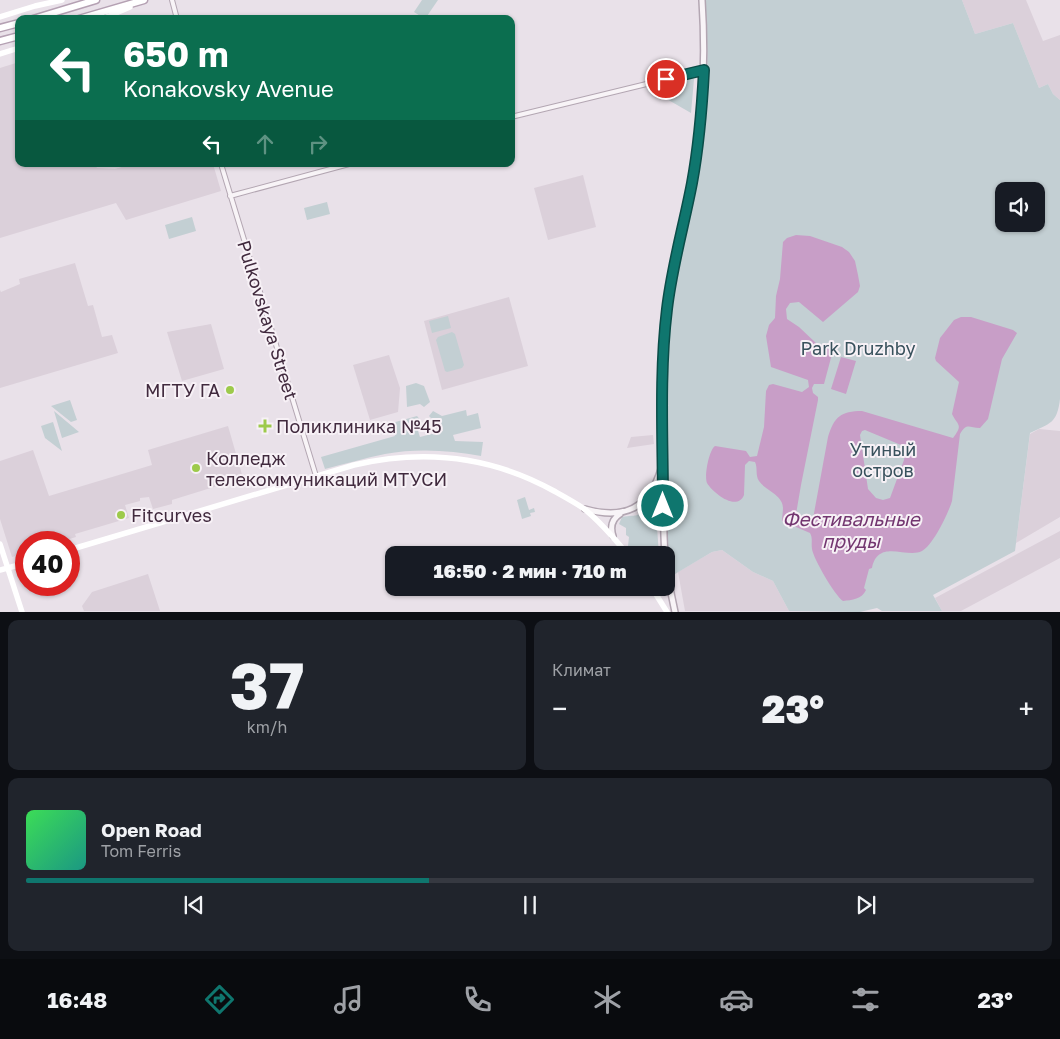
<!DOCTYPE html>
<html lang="ru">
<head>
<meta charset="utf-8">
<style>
	:root { --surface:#171b24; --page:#20242c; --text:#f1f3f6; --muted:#9ea1a6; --line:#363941; --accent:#0f766e }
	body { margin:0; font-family:"Golos Text",sans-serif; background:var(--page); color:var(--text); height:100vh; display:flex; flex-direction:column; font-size:19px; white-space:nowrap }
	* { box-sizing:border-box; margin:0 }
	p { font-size:16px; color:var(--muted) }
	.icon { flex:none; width:28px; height:28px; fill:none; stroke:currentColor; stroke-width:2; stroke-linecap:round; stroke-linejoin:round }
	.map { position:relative; height:612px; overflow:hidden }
	.details { display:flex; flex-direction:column; gap:8px; padding:8px; background:#0d0f14; flex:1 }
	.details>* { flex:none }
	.banner { position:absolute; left:15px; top:15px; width:500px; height:152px; border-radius:10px; box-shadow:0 1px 4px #0004; background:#0b6e4f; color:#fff; overflow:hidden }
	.tools { position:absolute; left:995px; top:182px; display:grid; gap:10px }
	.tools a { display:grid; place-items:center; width:50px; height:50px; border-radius:10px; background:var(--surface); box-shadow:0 1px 4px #0004; font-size:25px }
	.speed { position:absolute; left:15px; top:531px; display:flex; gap:10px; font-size:25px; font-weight:700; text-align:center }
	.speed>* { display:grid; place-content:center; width:65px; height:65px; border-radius:50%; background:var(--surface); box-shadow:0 1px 4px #0004; line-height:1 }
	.speed .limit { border:8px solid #d22; background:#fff; color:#111 }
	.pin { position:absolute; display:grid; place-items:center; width:42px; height:42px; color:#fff; margin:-21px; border:2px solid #fff; border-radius:50%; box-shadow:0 1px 5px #0007 }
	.me { position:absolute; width:55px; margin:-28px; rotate:0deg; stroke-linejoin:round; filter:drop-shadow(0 0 4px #0008) }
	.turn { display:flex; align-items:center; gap:18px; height:105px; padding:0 25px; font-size:22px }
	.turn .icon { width:65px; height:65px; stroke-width:2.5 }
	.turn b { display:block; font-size:35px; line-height:42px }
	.lanes { display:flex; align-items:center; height:48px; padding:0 25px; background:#0003; justify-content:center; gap:25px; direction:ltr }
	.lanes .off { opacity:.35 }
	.big { font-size:38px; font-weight:800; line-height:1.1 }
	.details .widget { flex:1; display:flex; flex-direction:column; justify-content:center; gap:8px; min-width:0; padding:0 18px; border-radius:10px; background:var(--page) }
	.details .dial { align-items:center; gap:0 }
	.dial b { font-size:65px; line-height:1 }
	.song { display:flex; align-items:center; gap:15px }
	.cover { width:60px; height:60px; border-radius:8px; background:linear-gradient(135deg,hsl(130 70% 55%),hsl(170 70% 35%)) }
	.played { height:5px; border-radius:2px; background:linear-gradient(90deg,var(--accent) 40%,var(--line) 40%) }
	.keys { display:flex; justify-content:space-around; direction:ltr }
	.heat { display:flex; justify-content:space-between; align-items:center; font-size:28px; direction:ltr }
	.details .tiles { flex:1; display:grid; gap:8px; grid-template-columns:1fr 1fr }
	.widget:last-child { grid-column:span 2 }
	.trip { position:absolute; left:385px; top:546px; width:290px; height:50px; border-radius:10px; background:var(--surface); box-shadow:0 1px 4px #0004; font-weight:800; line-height:50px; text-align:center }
	.tabs { display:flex; height:80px; justify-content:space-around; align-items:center; background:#090b0e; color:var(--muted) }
	.tabs .icon { width:35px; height:35px }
	.tabs .active { color:var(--accent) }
	.tabs b { font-size:22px; color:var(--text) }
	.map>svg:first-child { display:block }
	.built { fill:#dbd0da }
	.green { fill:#c3cfd3; fill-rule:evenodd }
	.water { fill:#c89ec7; fill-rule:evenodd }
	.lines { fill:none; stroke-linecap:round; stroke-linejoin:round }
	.minor-casing { stroke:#b3a6b2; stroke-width:6 }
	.tertiary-casing { stroke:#b3a6b2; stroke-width:8 }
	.primary-casing { stroke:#b5a1b3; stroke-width:9 }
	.minor { stroke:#f8f4f7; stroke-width:4 }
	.tertiary { stroke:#f8f4f7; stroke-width:5 }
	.secondary { stroke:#fff; stroke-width:5.5 }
	.primary { stroke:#fff; stroke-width:6 }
	.route-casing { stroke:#0a4d48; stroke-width:12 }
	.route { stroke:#0f766e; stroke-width:9 }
	.poi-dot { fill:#9dca4b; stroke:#f7f1f6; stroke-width:2 }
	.labels { text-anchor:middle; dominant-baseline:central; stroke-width:4; stroke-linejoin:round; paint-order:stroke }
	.street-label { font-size:18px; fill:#412a3e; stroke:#f7f1f6 }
	.park-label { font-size:18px; fill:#38515c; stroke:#f7f1f6 }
	.poi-label { font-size:18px; fill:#412a3e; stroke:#f7f1f6; text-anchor:start }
	.water-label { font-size:19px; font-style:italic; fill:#733670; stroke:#f7f1f6 }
</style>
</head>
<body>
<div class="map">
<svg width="1060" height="612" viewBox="0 0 1060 612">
	<rect width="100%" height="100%" fill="#e9e1e9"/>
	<path class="built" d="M962 0H1026L1043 41 1060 35V100L1053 94 1048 84 1039 88 1013 23 975 34Z
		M19 62V164H95L97 168 115 169 132 164H213L221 191 126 220 116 203 0 238V68Z
		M583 175 596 227 548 240 534 188Z
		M75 263 88 306 93 305 102 337 112 335 118 353 0 388V290L1 292 20 284 19 279Z
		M509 297 528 366 442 390 424 321Z
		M211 324 224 369 182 381 167 332Z
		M389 355 400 388 398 412 370 420 353 365Z
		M228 426 243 478 172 500V504L153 509 149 497 140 498V501L125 505 129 518 75 534 76 537 59 542H26V553L12 557 0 519V461L33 450 49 496 152 465 148 450Z
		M1039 429 1060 431V517L1016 543 1030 434Z
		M653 435 654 444 627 448 631 437Z
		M1060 531V558L961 611H942L935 598Z
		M722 550 753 572 773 581 789 611H685L678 572 712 552Z
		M148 574 160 611H84L82 606 92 592Z"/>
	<path class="green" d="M422 0H438L425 19 414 12Z
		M705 0H962L975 34 1013 23 1039 88 1048 84 1053 94 1060 100V399C1057 424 1050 423 1030 433L1015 551 933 595 942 611H882L877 608 860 612 789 611 773 581 753 572 722 550 712 552 670 577C665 536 665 496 664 455 664 408 663 359 669 311 676 262 691 215 699 166 708 112 709 55 705 0ZM1004 191H1036V224H1004Z
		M689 76 694 79 691 113 665 98 661 84Z
		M327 202 330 214 307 220 304 208Z
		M192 217 196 231 169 239 165 225Z
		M448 316 451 328 432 333 429 321Z
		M452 332 455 334 464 365 462 368 447 372 445 371 436 340 438 337Z
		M416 383 424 386 430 402 424 407 420 404 407 407 406 386Z
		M70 400 77 420 71 422 51 406Z
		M466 410 467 416 478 413 481 428 453 435 455 441 483 442 481 456C450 450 416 448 385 454 365 458 345 464 325 469L321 457 395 436 392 423 417 416 422 422 416 425 420 437 443 431 440 418 432 419 429 416 433 411 442 416Z
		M54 411 79 432 62 438Z
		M53 422 62 451 45 438 41 426Z
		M525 497 529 510 534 508 535 512 530 513 531 516 522 519 517 500Z
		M648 507 655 510 656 513 659 555H635L628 546 629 537 626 535V528L619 524 622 517C639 514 634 519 648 507Z"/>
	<path class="water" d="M796 235 810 236 842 247 849 252 855 261 858 275 860 286 858 292 823 322 799 302 790 303 786 309 787 319 799 327 817 344 831 350 832 354 824 384H814L812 388 813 393 818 397V400L801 485 795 520C799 527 806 528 812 524L828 437C834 417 841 411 862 411L953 438C964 424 957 425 952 414L959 382 936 361 935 358 940 338 954 320 961 317H971L1013 330 1017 333 1002 359 988 419 980 428C969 428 967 422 960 434L952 501C948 514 933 545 922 551 907 559 878 538 872 568L869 569 864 588 866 590C862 599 852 600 843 601 835 596 813 558 812 549 811 543 813 538 810 533L782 521C782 517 783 512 783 508 783 495 766 491 759 481 755 475 758 468 755 462L749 461 745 465 744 495C737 512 713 493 707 483 704 476 709 450 715 446L746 451 750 457 757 456 764 427 766 391 769 385 773 384 802 392 809 387 808 380 771 367 766 336 769 325 775 318 776 296 780 279 783 242 787 238ZM865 430 901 445 905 450 904 460 890 498 883 500 876 498 868 489 860 435 862 431Z
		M841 357 856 361 846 394 831 389Z"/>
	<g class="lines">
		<g class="minor-casing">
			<path id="minor" d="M172 0 177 19
				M511 117 704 70
				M221 164 316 476
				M230 196 349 164"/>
		</g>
		<g class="tertiary-casing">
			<path id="tertiary" d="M640 505C652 502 658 507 661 518
				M585 509C624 520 649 509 661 469
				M613 536C610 527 612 519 620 514
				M665 555C663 531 664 507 663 483 661 425 660 366 667 308 673 266 685 224 692 182 703 121 706 61 702 0
				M666 569 675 612"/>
		</g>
		<g class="primary-casing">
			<path id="primary" d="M33 19 96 0
				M79 19 144 0
				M0 28 19 23
				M0 41 19 36"/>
		</g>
		<use href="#minor" class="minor"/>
		<use href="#tertiary" class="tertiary"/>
		<path class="secondary" d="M0 17 35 6 62 0
			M102 19 130 7
			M0 54 19 48
			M0 544 22 612
			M69 550 354 465C423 449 491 456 554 491 563 496 574 502 583 508 600 521 615 539 628 555
			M0 570 26 563
			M652 588 667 612"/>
		<use href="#primary" class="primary"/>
	</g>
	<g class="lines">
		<g class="route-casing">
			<path id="route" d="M663 506C663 441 659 375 667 309 672 266 684 225 692 183 699 145 702 108 704 70L666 79"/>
		</g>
		<use href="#route" class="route"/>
	</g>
	<g class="poi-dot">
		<circle cx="230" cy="390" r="5"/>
		<path d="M262.5 418.5h5v5h5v5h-5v5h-5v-5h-5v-5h5z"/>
		<circle cx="196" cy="468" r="5"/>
		<circle cx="121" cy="515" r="5"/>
	</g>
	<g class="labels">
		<g class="street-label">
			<text transform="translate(268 320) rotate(73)">Pulkovskaya Street</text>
		</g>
		<g class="park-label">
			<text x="858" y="348">Park Druzhby</text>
			<text x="883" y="449">Утиный<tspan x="883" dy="21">остров</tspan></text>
		</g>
		<g class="poi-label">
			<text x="220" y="390" text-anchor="end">МГТУ ГА</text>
			<text x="276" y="426">Поликлиника №45</text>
			<text x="206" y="458">Колледж<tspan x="206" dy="21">телекоммуникаций МТУСИ</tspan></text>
			<text x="131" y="515">Fitcurves</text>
		</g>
		<g class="water-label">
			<text x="851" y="518">Фестивальные<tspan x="851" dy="22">пруды</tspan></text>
		</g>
	</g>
</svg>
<div class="tools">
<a><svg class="icon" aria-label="sound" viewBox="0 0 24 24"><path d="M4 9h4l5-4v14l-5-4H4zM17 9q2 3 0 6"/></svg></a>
</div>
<div class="speed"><div class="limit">40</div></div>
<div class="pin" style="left:666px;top:79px;background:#d93025"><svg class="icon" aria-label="arrive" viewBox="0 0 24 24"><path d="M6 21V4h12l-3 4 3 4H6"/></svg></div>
<svg class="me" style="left:663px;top:506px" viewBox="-20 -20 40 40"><circle r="17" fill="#0f766e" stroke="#fff" stroke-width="3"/><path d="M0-11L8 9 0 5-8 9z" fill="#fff"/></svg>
<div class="trip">16:50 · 2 мин · 710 m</div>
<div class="banner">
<div class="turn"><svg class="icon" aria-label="left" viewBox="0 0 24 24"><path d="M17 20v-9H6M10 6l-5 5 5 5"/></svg><div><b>650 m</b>Konakovsky Avenue</div></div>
<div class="lanes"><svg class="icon" aria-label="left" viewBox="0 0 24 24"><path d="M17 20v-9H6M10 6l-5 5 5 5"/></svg><svg class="icon off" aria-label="ahead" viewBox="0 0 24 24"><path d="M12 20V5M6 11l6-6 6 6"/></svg><svg class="icon off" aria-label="right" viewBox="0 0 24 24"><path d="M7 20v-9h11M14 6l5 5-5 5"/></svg></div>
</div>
</div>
<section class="details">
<div class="tiles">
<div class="widget dial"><b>37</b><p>km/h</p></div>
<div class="widget"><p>Климат</p>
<div class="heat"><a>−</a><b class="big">23°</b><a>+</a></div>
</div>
<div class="widget">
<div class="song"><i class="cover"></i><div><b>Open Road</b><p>Tom Ferris</p></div></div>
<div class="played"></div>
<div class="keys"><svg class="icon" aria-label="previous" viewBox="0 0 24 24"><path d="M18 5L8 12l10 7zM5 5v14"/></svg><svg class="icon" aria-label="pause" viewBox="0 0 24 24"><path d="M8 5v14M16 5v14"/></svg><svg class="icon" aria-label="next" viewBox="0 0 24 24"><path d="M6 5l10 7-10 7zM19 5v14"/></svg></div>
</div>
</div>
</section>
<nav class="tabs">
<b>16:48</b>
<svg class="icon active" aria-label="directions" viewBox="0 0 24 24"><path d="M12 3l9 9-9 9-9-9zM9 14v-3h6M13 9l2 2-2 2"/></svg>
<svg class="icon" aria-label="music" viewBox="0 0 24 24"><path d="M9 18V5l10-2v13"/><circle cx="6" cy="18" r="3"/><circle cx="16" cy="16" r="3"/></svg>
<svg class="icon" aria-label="phone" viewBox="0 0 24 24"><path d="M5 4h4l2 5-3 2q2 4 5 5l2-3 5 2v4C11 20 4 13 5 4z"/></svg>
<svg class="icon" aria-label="climate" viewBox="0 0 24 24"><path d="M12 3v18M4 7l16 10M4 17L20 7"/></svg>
<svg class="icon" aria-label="car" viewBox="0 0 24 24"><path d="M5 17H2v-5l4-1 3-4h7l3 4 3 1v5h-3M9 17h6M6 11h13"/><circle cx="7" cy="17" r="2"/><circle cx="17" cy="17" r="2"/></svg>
<svg class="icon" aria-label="filters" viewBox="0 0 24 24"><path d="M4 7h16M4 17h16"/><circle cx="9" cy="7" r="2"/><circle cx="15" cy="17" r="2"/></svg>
<b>23°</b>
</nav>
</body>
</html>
